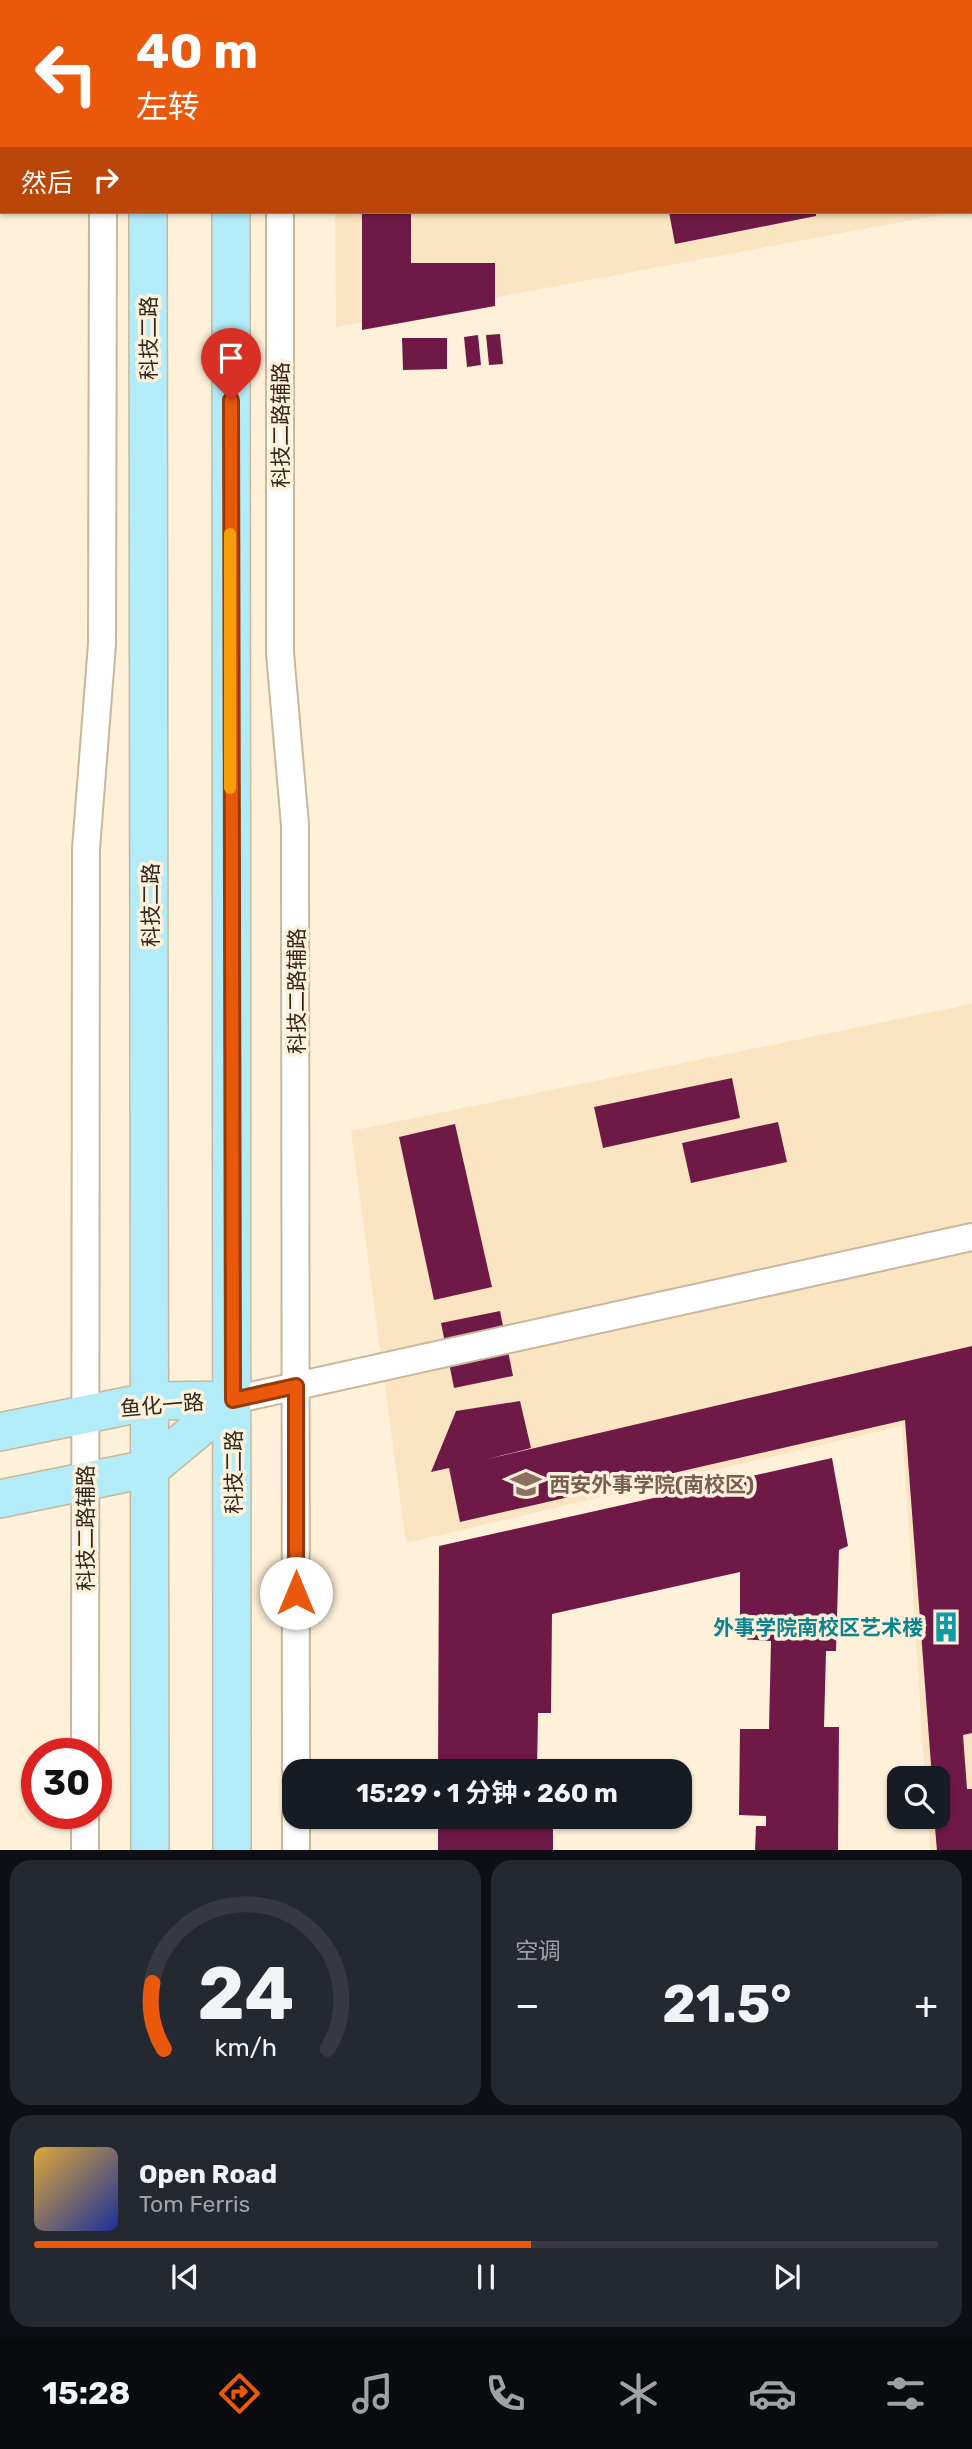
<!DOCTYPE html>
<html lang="zh">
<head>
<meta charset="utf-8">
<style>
	:root { --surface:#171b24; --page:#242831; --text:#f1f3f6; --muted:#9ea1a6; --line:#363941; --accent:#ea580c }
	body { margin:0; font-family:Rubik,"Noto Sans SC",sans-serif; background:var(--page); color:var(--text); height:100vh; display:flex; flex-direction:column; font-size:26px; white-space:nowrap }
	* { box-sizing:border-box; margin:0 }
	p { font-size:23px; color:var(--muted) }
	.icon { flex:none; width:38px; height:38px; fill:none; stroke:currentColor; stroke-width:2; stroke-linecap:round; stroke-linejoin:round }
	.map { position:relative; height:1850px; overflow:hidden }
	.panel { display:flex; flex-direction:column; gap:10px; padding:10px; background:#0d0f14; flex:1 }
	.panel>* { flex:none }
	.hud { position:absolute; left:0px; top:0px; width:973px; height:214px; box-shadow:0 2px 5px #0004; background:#ea580c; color:#fff; overflow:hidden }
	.buttons { position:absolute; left:887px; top:1766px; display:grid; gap:14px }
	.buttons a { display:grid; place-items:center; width:63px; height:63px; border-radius:14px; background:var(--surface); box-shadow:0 2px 5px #0004; font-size:35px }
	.speed { position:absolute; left:21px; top:1738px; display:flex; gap:14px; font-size:35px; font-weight:700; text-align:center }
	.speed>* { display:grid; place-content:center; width:91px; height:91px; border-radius:50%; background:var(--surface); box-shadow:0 2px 5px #0004; line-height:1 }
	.speed .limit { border:10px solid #d22; background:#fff; color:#111 }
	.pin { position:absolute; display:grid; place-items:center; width:60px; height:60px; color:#fff; margin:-72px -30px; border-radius:50% 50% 50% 0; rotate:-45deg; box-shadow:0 0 7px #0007 }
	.pin .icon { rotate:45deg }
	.me { position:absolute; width:77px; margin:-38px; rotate:0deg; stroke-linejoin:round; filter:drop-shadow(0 0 5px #0008) }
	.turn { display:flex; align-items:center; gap:24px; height:147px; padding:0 21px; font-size:32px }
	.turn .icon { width:91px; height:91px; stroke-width:2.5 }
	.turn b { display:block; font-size:49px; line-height:60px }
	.then { display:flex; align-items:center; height:66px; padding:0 21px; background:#0003; gap:14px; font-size:26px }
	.big { font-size:52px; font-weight:700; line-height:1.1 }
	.panel .tile { flex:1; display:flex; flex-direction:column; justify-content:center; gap:10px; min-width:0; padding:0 24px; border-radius:21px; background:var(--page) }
	.panel .dial { align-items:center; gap:0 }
	.dial svg { height:182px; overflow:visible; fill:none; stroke:var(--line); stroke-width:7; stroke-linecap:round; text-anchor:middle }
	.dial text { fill:var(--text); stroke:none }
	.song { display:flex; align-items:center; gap:21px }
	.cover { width:84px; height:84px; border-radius:10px; background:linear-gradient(135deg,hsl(40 70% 55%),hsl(230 70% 35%)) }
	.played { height:7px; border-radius:4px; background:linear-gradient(90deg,var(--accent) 55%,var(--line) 55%) }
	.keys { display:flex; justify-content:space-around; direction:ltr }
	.heat { display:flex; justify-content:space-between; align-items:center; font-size:38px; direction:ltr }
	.panel .tiles { flex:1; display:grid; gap:10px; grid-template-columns:1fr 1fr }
	.tile:last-child { grid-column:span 2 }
	.trip { position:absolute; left:282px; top:1759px; width:410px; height:70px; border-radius:21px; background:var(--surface); box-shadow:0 2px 5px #0004; font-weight:700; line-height:70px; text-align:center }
	.tabs { display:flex; height:112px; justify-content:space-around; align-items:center; background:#090b0e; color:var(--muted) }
	.tabs .icon { width:49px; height:49px }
	.tabs .on { color:var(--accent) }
	.tabs b { font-size:32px; color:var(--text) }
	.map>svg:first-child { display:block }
	.built { fill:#fae4c1 }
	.building { fill:#6f1a46 }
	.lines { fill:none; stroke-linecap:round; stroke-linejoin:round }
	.minor-casing { stroke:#c8b79c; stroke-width:30 }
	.secondary-casing { stroke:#c8b79c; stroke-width:40 }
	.minor { stroke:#fff; stroke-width:26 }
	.secondary { stroke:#b2ecf9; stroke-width:37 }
	.route-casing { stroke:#983908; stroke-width:18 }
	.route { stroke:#ea580c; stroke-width:12 }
	.slow { stroke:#f59e0b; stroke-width:12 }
	.labels { text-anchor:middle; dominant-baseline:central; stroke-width:7; stroke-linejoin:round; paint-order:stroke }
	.street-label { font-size:21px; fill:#2f281e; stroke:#fef0d9 }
	.education-label { font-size:21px; font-weight:bold; fill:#785e54; stroke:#fef0d9; text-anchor:start }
	.culture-label { font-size:21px; font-weight:bold; fill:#0d838f; stroke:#fef0d9; text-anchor:end }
</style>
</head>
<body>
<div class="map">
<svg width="972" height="1851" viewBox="0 0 972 1851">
	<rect width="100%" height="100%" fill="#fef0d9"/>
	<path class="built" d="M334 0H972V209L971 2H334Z
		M335 212H955L336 327Z
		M972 1004V1850H930L928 1817 938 1816V1778H925L902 1426 406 1543 351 1131Z"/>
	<path class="building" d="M362 212H411V263H495V306L362 330Z
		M669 212H816V216L675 244Z
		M500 334 503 364 489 365 486 335Z
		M478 335 481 365 467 367 464 337Z
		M402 338H447V369L403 370Z
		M732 1078 740 1118 603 1148 594 1107Z
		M778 1122 787 1162 691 1183 682 1143Z
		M455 1124 492 1287 434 1300 399 1137Z
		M500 1311 513 1376 454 1388 441 1323Z
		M972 1346V1733L963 1735 967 1789H972V1851H937L934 1816H938V1778H932L905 1420 460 1522 449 1468 431 1472 456 1411 520 1401 531 1448 488 1459Z
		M832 1458 848 1546 839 1550 836 1651H826L824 1727H839L838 1851H755L756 1826H766V1816L739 1815 740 1729H769L771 1641 740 1639V1572L552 1614 551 1713H538L537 1771H438L439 1546Z
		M438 1816H553V1851H438Z"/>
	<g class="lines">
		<g class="minor-casing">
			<path id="minor" d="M103 2V0
				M280 2V0
				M901 2V0
				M971 39H972
				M280 212V653L295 825 296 1771
				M233 1400 972 1237
				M85 1754 86 849 102 644 103 212
				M296 1816V1851
				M85 1851V1813"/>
		</g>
		<g class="secondary-casing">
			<path id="secondary" d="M148 0V2
				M232 2V0
				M148 212 150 1851
				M231 212 232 1851
				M0 1432 151 1401 233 1400
				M0 1499 151 1468 233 1400"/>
		</g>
		<use href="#minor" class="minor"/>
		<use href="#secondary" class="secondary"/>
	</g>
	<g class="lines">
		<g class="route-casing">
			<path id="route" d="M231 400 233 1400 296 1386V1593"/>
		</g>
		<use href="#route" class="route"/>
		<path class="slow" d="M230 788V534"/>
	</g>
	<defs>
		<g id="university-bare" transform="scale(2.415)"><path d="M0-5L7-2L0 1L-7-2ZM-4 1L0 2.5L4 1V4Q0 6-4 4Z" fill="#8d6e63" stroke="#fef0d9" stroke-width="2.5" paint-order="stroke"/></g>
		<g id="building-bare" transform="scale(2.415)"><path d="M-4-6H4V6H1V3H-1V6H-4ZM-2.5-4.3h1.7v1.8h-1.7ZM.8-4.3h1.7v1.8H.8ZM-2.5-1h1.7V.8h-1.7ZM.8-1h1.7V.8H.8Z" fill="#0f9aa8" stroke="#fef0d9" stroke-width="2.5" paint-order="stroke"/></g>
	</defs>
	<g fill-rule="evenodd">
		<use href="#university-bare" x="526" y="1484"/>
		<use href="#building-bare" x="946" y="1627"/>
	</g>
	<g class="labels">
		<g class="street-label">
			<text transform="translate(148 338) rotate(-90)">科技二路</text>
			<text transform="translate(280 425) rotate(-90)">科技二路辅路</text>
			<text transform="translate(150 905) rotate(-90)">科技二路</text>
			<text transform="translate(296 991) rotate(-90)">科技二路辅路</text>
			<text transform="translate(162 1405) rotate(-5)">鱼化一路</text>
			<text transform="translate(233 1472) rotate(-90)">科技二路</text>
			<text transform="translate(85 1528) rotate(-90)">科技二路辅路</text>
		</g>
		<g class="education-label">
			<text x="549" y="1484">西安外事学院(南校区)</text>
		</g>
		<g class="culture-label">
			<text x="923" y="1627">外事学院南校区艺术楼</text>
		</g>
	</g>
</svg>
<div class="buttons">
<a><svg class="icon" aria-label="search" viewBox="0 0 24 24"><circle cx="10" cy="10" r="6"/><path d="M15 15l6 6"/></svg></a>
</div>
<div class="speed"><div class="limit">30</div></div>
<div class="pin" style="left:231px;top:400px;background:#d93025"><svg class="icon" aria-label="arrive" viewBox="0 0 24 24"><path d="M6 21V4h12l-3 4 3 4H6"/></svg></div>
<svg class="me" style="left:296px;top:1593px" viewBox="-20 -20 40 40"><circle r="19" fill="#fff"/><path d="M0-13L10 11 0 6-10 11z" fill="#ea580c"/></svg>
<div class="trip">15:29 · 1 分钟 · 260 m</div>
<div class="hud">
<div class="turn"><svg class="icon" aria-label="left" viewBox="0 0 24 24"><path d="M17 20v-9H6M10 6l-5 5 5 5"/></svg><div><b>40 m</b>左转</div></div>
<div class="then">然后<svg class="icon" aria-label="right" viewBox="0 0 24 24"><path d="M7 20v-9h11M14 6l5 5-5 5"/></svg></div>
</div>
</div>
<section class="panel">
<div class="tiles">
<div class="tile dial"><svg viewBox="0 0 100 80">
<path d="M14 69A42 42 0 1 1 86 69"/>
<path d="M14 69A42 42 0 0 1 9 40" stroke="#ea580c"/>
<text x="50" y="56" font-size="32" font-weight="700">24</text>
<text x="50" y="72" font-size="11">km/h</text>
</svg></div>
<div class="tile"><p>空调</p>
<div class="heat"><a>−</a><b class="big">21.5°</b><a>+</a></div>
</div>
<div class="tile">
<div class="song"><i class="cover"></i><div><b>Open Road</b><p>Tom Ferris</p></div></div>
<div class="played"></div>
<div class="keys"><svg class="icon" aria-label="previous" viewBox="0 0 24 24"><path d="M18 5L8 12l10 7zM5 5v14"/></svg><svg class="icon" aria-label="pause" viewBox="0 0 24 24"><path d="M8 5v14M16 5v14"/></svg><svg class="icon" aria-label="next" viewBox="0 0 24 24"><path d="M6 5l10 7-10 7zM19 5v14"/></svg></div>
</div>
</div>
</section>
<nav class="tabs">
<b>15:28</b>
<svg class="icon on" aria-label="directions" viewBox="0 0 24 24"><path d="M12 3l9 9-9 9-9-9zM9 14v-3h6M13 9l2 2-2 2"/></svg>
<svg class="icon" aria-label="music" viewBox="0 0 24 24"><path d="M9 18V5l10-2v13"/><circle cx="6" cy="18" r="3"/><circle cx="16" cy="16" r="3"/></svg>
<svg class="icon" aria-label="phone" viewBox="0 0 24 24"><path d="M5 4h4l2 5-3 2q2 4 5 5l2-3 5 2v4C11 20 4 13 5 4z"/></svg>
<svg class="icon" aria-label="climate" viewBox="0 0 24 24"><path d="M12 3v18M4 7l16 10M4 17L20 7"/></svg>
<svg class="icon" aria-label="car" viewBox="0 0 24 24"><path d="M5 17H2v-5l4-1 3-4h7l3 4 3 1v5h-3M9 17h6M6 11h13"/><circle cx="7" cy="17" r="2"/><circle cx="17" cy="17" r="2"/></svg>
<svg class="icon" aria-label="filters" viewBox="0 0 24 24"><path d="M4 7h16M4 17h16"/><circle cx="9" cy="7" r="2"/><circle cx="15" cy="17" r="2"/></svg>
</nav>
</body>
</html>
